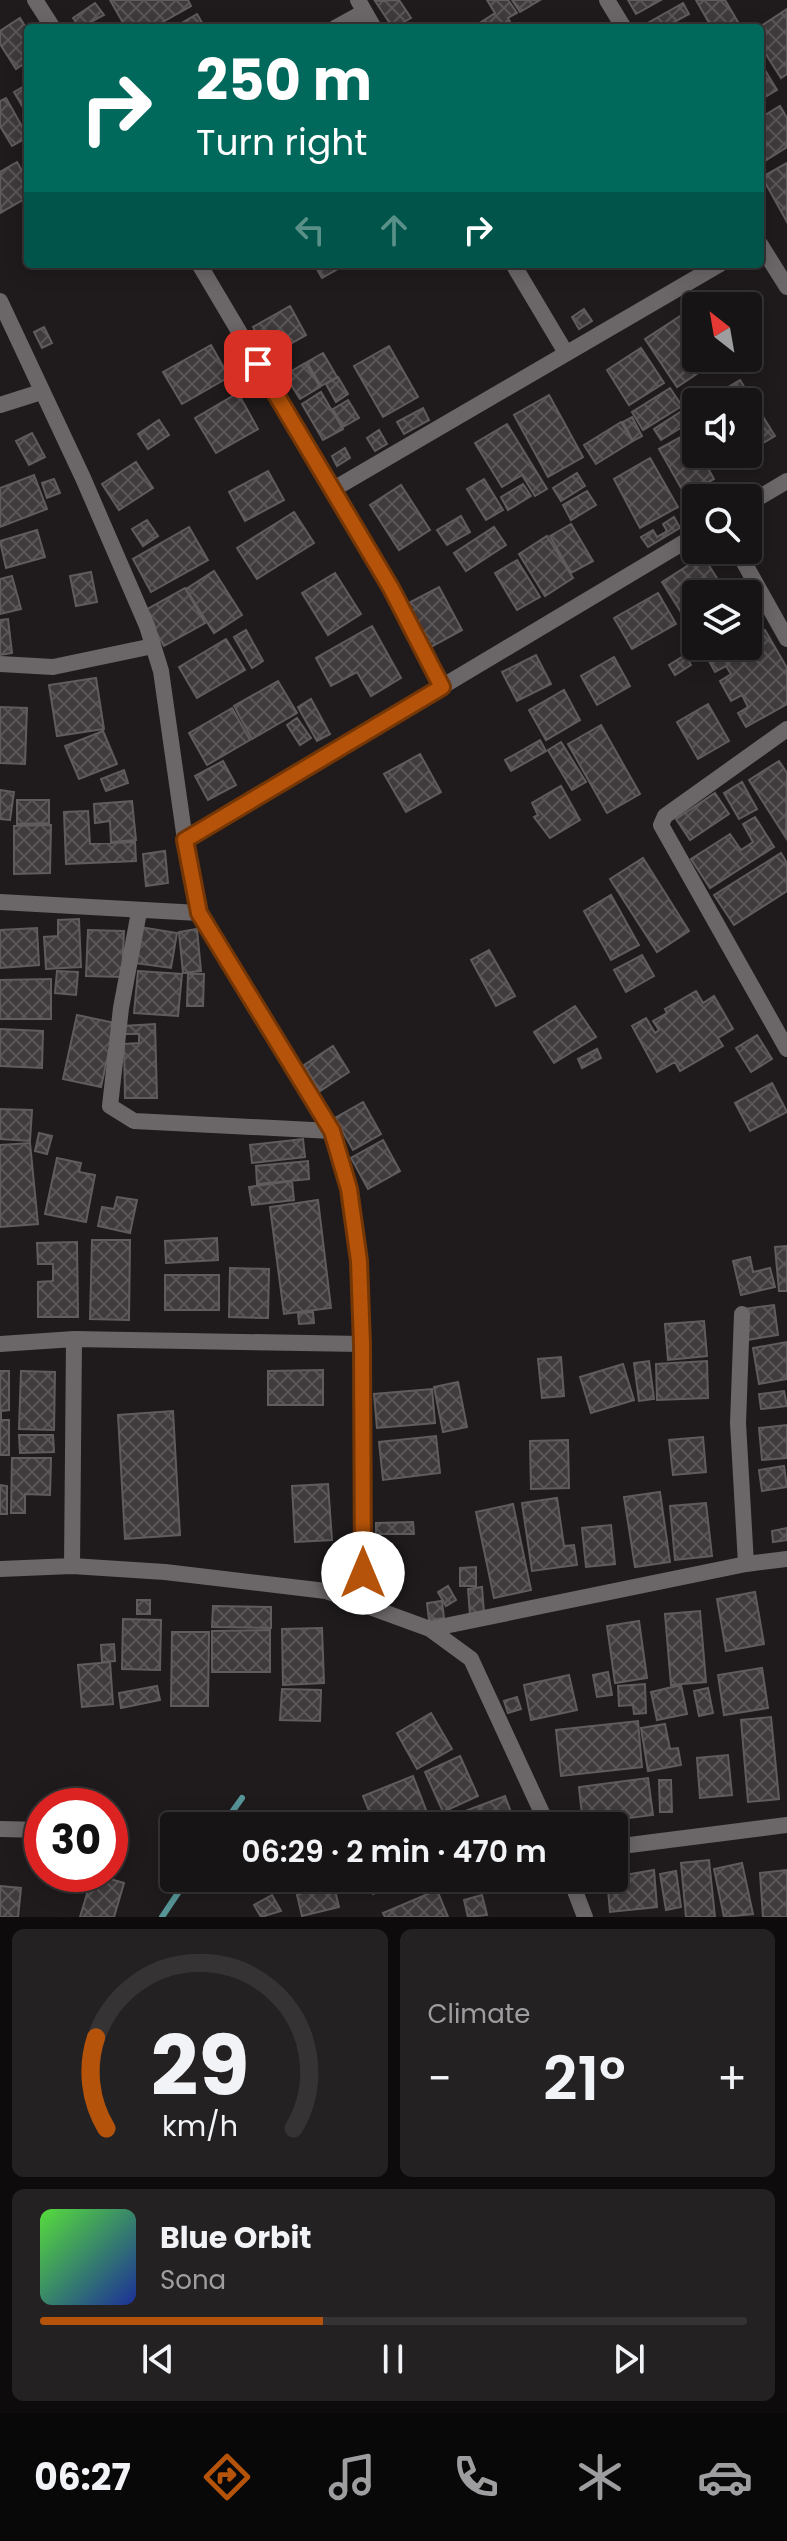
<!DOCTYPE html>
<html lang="en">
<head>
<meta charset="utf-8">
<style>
	:root { --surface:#171415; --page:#242122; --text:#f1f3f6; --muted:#9e9ea0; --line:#363334; --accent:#b45309 }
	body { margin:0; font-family:Poppins,sans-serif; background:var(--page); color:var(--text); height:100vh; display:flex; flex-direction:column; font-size:30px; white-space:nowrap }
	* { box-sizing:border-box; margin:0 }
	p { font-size:26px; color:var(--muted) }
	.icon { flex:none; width:44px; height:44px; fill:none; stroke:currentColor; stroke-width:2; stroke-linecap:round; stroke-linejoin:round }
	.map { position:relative; height:1917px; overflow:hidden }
	.side { display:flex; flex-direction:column; gap:12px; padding:12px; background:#0d0b0c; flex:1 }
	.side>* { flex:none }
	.top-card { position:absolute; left:24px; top:24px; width:740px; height:244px; border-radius:8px; box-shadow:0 4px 20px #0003,0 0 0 2px var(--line); background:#00695c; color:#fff; overflow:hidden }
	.needle { width:52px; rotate:329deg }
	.tools { position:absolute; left:682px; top:292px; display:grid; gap:16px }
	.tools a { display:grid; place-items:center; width:80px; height:80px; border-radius:8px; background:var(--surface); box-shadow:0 4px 20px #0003,0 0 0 2px var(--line); font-size:40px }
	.speed { position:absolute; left:24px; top:1788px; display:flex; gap:16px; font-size:40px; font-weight:700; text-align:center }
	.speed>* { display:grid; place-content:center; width:104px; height:104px; border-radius:50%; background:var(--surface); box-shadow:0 4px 20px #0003,0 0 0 2px var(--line); line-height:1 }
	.speed .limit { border:12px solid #d22; background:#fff; color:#111 }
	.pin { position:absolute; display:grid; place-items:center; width:68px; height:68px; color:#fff; margin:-34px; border-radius:16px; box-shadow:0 4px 12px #0006 }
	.me { position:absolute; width:88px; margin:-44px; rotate:0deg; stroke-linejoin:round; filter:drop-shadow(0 0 6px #0008) }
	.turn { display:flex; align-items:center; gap:28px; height:168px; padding:0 40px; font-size:36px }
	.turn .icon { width:104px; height:104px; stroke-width:2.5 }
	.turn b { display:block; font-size:56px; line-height:68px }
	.lanes { display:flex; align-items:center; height:76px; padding:0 40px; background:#0003; justify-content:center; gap:40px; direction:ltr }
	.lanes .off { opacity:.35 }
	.big { font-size:60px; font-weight:600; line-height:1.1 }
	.side .card { flex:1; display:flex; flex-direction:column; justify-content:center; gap:12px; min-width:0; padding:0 28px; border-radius:12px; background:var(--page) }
	.side .dial { align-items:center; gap:0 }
	.dial svg { height:208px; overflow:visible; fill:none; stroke:var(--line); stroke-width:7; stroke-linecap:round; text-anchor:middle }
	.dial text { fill:var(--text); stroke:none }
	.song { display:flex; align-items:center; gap:24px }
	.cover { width:96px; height:96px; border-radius:12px; background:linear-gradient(135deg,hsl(110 70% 55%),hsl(230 70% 35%)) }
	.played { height:8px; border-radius:4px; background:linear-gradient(90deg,var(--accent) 40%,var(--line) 40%) }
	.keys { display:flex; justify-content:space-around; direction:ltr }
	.heat { display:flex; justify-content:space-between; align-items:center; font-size:44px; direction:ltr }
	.side .tiles { flex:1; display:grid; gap:12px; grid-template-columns:1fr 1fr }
	.card:last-child { grid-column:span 2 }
	.trip { position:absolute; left:160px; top:1812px; width:468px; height:80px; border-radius:8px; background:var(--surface); box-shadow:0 4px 20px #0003,0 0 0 2px var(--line); font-weight:600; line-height:80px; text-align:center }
	.tab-bar { display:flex; height:128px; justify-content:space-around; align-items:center; background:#090808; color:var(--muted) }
	.tab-bar .icon { width:56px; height:56px }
	.tab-bar .active { color:var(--accent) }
	.tab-bar b { font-size:36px; color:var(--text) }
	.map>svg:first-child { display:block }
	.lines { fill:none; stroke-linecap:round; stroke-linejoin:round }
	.stream { stroke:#579598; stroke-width:6 }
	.building { fill:url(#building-cross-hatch); stroke:#605c5d; stroke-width:2 }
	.minor { stroke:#6b6668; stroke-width:16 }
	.route-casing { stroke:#753606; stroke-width:20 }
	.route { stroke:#b45309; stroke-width:14 }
</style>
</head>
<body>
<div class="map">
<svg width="787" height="1917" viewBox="0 0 787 1917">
	<defs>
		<pattern id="building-cross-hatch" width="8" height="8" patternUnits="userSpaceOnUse" patternTransform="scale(2)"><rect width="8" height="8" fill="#3f3a3c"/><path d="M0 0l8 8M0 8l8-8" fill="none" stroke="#5a5658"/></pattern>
	</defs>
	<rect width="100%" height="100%" fill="#1f1b1c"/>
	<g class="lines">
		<path class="stream" d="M222 1826 242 1798
			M162 1917 188 1878"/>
	</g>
	<path class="building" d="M110 0H188L191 6 152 28H126Z
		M399 0 411 18 393 28 375 1Z
		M487 0H508L517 13 508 18 511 24 505 28H472L495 13Z
		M512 0H540L520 12Z
		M628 0H661L636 14Z
		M696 0H725L738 22 727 28H712Z
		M95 3 104 15 80 28 73 18Z
		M683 3 689 14 663 28H639Z
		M787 9V74L781 78 760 45 758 28Z
		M197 14 205 28H173Z
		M20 18 28 31V61L16 69 0 44V31Z
		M760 62 777 90 760 100Z
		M28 84V116L14 92Z
		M6 98 28 137 12 146 0 126V101Z
		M780 106 787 118V147L760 164V118Z
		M17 162 28 181V197L0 213V172Z
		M787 163V222L762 177Z
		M314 264H345V265L322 278Z
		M290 306 306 335 269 356 253 327Z
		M584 309 592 321 579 329 572 317Z
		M688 311 696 324V358H718L700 370 690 356 687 358 698 373 677 387 645 339Z
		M44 327 52 343 42 348 34 332Z
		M211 345 229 377 182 404 163 372Z
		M389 346 418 397 383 417 354 366Z
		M641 348 664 383 629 405 607 370Z
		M323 353 337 377 321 386 307 362Z
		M305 363 320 387 300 399 285 375Z
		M338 377 348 394 336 402 326 384Z
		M740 380 775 436 753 449 748 441V402H724L718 393Z
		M670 388 682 406 643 430 632 412Z
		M321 392 343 429 323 440 302 404Z
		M238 393 258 429 216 453 195 418Z
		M549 395 583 457 548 477 514 415Z
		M348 400 359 418 343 427 333 409Z
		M423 408 429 420 404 434 397 422Z
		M685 409 692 421 661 440 654 429Z
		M632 417 642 436 633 441 623 422Z
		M159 420 169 435 148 449 138 434Z
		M621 422 633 441 596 464 584 445Z
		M507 424 547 489 535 496 522 475 502 487 475 443Z
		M379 430 387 444 375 451 367 438Z
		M32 433 45 457 29 465 16 441Z
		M688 433 696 454H700L714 479 685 495 659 449Z
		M345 448 350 458 337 466 332 456Z
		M717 454H745L724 466Z
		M650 458 678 507 640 528 614 479Z
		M136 462 153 488 119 510 102 484Z
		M268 471 284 500 245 521 229 492Z
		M577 473 585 486 561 501 553 488Z
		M34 475 47 509 0 527V488Z
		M54 479 60 493 47 498 42 483Z
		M484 479 503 510 486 520 467 489Z
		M523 484 531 496 508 510 501 497Z
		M401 485 430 530 399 550 370 505Z
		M587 491 596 505 571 520 563 505Z
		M294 512 314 543 257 579 237 548Z
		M461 516 470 532 447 545 437 530Z
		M674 517 680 528 648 547 641 537 653 530 657 537 667 531 663 524Z
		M147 520 158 536 143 546 132 529Z
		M571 524 593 561 571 573 550 536Z
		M189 527 208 560 151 592 133 559Z
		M494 527 506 545 466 571 454 553Z
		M37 530 45 557 6 568 0 541Z
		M547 536 573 578 545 596 519 554Z
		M703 556 725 591 696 594V609L684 617 662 582Z
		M517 560 540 597 517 610 495 573Z
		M214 571 242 615 214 633 186 589Z
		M91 572 97 602 76 606 70 576Z
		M335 573 361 614 328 635 302 593Z
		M12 576 21 609 0 614V579Z
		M439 587 462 630 431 647 407 604Z
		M185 588 205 623 164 646 144 611Z
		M658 593 676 624 632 649 614 618Z
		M8 619 12 653 0 655V620Z
		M372 626 401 678 371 696 357 672 331 686 316 658Z
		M246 630 263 661 252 668 234 637Z
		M765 630 787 668V704L746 727 738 713 748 707 742 695 731 701 720 681 731 674 726 666 715 672 709 661 736 646H748V639Z
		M226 639 245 670 197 698 179 667Z
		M536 655 551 684 517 701 502 672Z
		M685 655 691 665 675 675 669 665Z
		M614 657 630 686 597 705 581 676Z
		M96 678 104 729 57 736 49 685Z
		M278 681 297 713 252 739 234 706Z
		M564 690 580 720 546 740 529 710Z
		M311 699 330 734 317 741 298 707Z
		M708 704 729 741 698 759 677 722Z
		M0 707 27 708 25 764 0 763Z
		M232 708 250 740 207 765 189 733Z
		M297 718 311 738 300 745 287 725Z
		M601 725 640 794 607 813 568 744Z
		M103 731 117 764 79 779 65 746Z
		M540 740 546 751 511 771 505 760Z
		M561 742 586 782 572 790 548 750Z
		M420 754 441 792 406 812 384 774Z
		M223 761 236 785 208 800 195 776Z
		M779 761 787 773 786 838 749 780Z
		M124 770 128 783 106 791 101 779Z
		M742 782 757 809 739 819 724 793Z
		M561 786 580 820 550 838 534 817 538 815 532 803Z
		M0 790 14 792 10 820 0 819Z
		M715 793 729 814 690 840 676 819Z
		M17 800H49V823L17 824Z
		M132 801 136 840 111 842 110 821 95 823 94 804Z
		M88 811 90 844 135 842 136 861 66 864 64 812Z
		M755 817 774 847 710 888 691 859 730 834 741 850 753 842 743 824Z
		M51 825 50 873 14 874V826Z
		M165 851 168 883 146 886 143 854Z
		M781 853 787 863V891L734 925 714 895Z
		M643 858 689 931 657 952 610 879Z
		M611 895 639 945 611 960 584 911Z
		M79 919 81 967 46 969 44 937 58 936V920Z
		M140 927 177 933 171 968 134 963Z
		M37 928 39 965 0 968V930Z
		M197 929 201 971 183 973 179 932Z
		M88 930 124 931 122 977 86 976Z
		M489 950 515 996 496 1006 471 960Z
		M642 955 654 976 626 992 614 970Z
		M57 971 78 972 76 995 55 993Z
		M138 971 182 974 178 1016 134 1013Z
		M188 974H204L203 1006H187Z
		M51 979V1019H0V980Z
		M696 991 703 1003 714 996 733 1029 718 1038 723 1046 680 1071 675 1062 657 1072 632 1026 646 1018 655 1033 659 1030 653 1021 667 1013 665 1009Z
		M575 1006 596 1037 554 1063 534 1032Z
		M77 1015 115 1023 101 1087 63 1079Z
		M155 1024 157 1098H125L124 1044 139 1043V1034H124L123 1026Z
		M0 1029 43 1031 42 1068 0 1066Z
		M757 1035 772 1059 751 1072 736 1048Z
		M333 1046 349 1072 320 1091 304 1065Z
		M597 1049 601 1058 582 1068 578 1059Z
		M772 1083 787 1112 750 1131 735 1103Z
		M363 1102 381 1134 353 1150 335 1118Z
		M0 1109 32 1110 30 1141 0 1139Z
		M39 1133 52 1136 47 1154 35 1151Z
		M303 1139 305 1157 252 1163 250 1145Z
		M383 1140 400 1171 368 1189 351 1158Z
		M30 1143 38 1224 0 1227V1145Z
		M57 1158 81 1163 79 1172 95 1175 86 1222 45 1214Z
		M308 1161 309 1179 257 1184 256 1166Z
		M292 1181 294 1200 252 1205 249 1187Z
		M117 1197 137 1200 130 1233 98 1226 102 1207 114 1209Z
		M318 1200 331 1308 284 1314 270 1207Z
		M217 1238 218 1260 166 1263 165 1241Z
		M92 1240H130L129 1320 90 1319Z
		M77 1242 78 1317H38V1282L53 1281V1264H38L37 1243Z
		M787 1246V1291H779L775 1247Z
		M750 1257 753 1272 770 1268 775 1287 741 1295 733 1261Z
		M230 1268 269 1269 268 1318 229 1317Z
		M165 1275H219V1310H165Z
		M774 1305 778 1335 747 1340 743 1309Z
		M313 1312 314 1323 299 1324 298 1313Z
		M704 1321 707 1356 668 1360 665 1324Z
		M787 1342V1379L759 1384 753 1348Z
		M561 1357 564 1396 542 1398 538 1359Z
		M649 1361 654 1399 639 1401 634 1363Z
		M707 1361 708 1398 657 1400 656 1364Z
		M623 1364 634 1400 591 1413 580 1377Z
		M323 1370V1405H268V1371Z
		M0 1371H9V1410L1 1411V1420H9V1455H0Z
		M21 1371 55 1372 54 1430 19 1429Z
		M458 1382 467 1427 443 1432 434 1387Z
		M432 1389 435 1423 377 1428 374 1394Z
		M784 1391 787 1406 761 1409 759 1394Z
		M173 1411 180 1535 125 1539 118 1415Z
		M787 1425V1458L762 1460 759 1428Z
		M19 1435H53L54 1452 20 1453Z
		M436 1436 440 1473 383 1480 379 1442Z
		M703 1437 706 1472 673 1475 669 1440Z
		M568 1440 569 1488 531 1489 530 1441Z
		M12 1458H51L50 1495 25 1494V1513H11Z
		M784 1466 787 1487 762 1491 759 1470Z
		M328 1484 332 1540 295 1542 292 1486Z
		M0 1485 7 1486V1514H0Z
		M660 1492 670 1562 635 1567 624 1497Z
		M557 1498 564 1546 574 1545 577 1565 532 1571 522 1503Z
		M706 1503 712 1556 675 1560 670 1506Z
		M513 1504 531 1590 494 1598 476 1512Z
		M413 1522 414 1534H376V1523Z
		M611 1525 615 1564 586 1567 582 1528Z
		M787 1528V1540L773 1542 772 1531Z
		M385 1539 390 1559 377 1562 371 1542Z
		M476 1567V1586H460V1568Z
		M448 1586 456 1600 446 1606 438 1592Z
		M482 1587 484 1613 470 1615 468 1589Z
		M755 1592 764 1644 726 1651 717 1599Z
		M137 1600H150V1614H137Z
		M442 1601 444 1618 429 1620 427 1603Z
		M213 1606 271 1607V1628L212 1627Z
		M700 1611 706 1682 671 1685 665 1614Z
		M123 1619 161 1620 160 1670 122 1669Z
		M639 1621 647 1678 615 1683 607 1626Z
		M322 1628 324 1683 283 1685 282 1629Z
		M270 1630V1672H212V1631Z
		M172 1632H209L208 1706H171Z
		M114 1644 115 1661 102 1662 101 1645Z
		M110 1662 113 1704 82 1707 78 1665Z
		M762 1668 768 1708 724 1715 718 1675Z
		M608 1672 612 1695 597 1697 593 1675Z
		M569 1675 577 1710 531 1720 524 1685Z
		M645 1684 646 1713 634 1714 633 1705 619 1706 618 1686Z
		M681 1685 687 1714 657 1720 651 1692Z
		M157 1686 160 1700 121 1708 119 1693Z
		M708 1688 713 1713 699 1716 694 1691Z
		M282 1689 321 1690 320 1721 280 1720Z
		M517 1697 521 1709 508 1713 504 1701Z
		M431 1713 452 1749 417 1769 397 1733Z
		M771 1717 779 1799 748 1802 741 1720Z
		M638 1721 642 1767 561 1776 556 1730Z
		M665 1724 670 1749 678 1748 681 1765 648 1771 641 1728Z
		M728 1755 732 1795 700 1798 697 1758Z
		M460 1756 478 1796 443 1812 425 1772Z
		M413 1776 426 1810 386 1826H375L363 1796Z
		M648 1778 653 1815 583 1824 579 1787Z
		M659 1780H671L672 1812H660Z
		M505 1796 516 1826H438L436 1822Z
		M709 1860 715 1917H686L681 1863Z
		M742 1863 753 1914 724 1917 714 1869Z
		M654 1870 657 1907 610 1912 607 1878Z
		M787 1870V1917H763L760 1873Z
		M676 1871 681 1907 666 1910 660 1874Z
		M93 1874 124 1883 114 1917H80Z
		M332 1878 339 1907 302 1916 297 1895 303 1893 301 1886Z
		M367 1878H415L373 1894Z
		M0 1886 21 1888 18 1917H0Z
		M437 1890 448 1917H385L383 1913Z
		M272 1895 281 1911 261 1917 254 1905Z
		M482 1895 487 1915 468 1917 464 1900Z"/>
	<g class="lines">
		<path class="minor" d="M35 0 53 28
			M358 0 374 28
			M607 0 624 28
			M335 28 364 12
			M760 244 787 287
			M199 264 391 588 442 687
			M513 264 566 353
			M0 301 83 478 147 626 161 671 185 840 199 913 332 1131 349 1189 359 1261 362 1344 363 1602
			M0 405 41 392
			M332 490 720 264
			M748 504 787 481
			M737 550 787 639
			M0 664 53 667 153 646
			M787 729 665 816 661 825 787 1049
			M185 840 696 535
			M0 902 199 913
			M139 912 121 1008 110 1106 134 1121 332 1131
			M742 1314 738 1423 746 1564
			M0 1344 74 1339 362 1344
			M72 1566 74 1339
			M0 1569 72 1566 165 1572 326 1591 430 1629 471 1659 548 1826
			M430 1629 746 1564 787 1559
			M0 1829 42 1830
			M614 1847 787 1825
			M570 1878 585 1917"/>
	</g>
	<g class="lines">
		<g class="route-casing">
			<path id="route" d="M258 364 391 588 442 687 185 840 199 913 332 1131 349 1189 359 1261 362 1344 363 1573"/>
		</g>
		<use href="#route" class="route"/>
	</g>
</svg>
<div class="tools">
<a><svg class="needle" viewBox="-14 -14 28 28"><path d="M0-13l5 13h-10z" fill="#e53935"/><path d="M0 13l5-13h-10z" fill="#9e9ea0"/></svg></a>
<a><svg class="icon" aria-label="sound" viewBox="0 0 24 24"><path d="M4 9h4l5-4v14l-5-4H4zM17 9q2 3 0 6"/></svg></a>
<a><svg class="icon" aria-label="search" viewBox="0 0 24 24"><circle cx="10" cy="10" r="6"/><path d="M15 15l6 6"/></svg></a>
<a><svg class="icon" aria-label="layers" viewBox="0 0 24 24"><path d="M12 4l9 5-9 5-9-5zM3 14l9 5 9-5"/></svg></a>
</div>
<div class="speed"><div class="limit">30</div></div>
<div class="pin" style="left:258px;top:364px;background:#d93025"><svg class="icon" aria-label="arrive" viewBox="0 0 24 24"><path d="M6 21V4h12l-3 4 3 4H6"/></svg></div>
<svg class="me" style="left:363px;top:1573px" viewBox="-20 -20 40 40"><circle r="19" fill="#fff"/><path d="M0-13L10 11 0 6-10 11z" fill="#b45309"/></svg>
<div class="trip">06:29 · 2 min · 470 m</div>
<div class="top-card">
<div class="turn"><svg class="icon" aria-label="right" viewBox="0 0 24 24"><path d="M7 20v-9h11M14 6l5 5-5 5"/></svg><div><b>250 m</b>Turn right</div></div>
<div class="lanes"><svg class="icon off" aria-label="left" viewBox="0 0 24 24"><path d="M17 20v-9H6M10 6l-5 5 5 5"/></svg><svg class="icon off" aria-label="ahead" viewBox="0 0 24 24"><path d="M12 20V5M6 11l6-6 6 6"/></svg><svg class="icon" aria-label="right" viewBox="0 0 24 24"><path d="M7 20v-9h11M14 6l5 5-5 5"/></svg></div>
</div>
</div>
<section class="side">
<div class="tiles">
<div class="card dial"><svg viewBox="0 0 100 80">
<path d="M14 69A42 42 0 1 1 86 69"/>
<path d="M14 69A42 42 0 0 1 10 34" stroke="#b45309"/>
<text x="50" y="56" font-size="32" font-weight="700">29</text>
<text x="50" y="72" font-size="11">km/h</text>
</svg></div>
<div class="card"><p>Climate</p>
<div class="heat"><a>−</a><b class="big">21°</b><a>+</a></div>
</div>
<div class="card">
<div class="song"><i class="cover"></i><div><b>Blue Orbit</b><p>Sona</p></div></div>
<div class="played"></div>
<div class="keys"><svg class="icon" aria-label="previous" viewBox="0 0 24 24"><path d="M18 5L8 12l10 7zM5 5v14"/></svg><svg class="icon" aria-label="pause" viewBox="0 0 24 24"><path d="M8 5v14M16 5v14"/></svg><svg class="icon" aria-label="next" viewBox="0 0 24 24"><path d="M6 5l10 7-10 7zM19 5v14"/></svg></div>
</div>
</div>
</section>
<nav class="tab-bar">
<b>06:27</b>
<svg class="icon active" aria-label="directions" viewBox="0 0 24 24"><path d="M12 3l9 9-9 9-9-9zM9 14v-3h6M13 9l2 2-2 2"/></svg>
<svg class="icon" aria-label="music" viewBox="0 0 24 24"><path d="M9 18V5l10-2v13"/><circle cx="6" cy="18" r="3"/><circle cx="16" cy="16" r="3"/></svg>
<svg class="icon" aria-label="phone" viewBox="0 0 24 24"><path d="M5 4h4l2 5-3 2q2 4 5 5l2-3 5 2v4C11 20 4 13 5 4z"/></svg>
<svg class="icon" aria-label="climate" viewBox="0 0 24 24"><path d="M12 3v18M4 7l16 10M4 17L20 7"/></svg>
<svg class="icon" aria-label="car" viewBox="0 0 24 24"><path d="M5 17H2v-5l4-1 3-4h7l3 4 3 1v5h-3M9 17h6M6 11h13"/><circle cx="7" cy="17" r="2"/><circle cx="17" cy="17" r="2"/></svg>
</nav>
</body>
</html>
